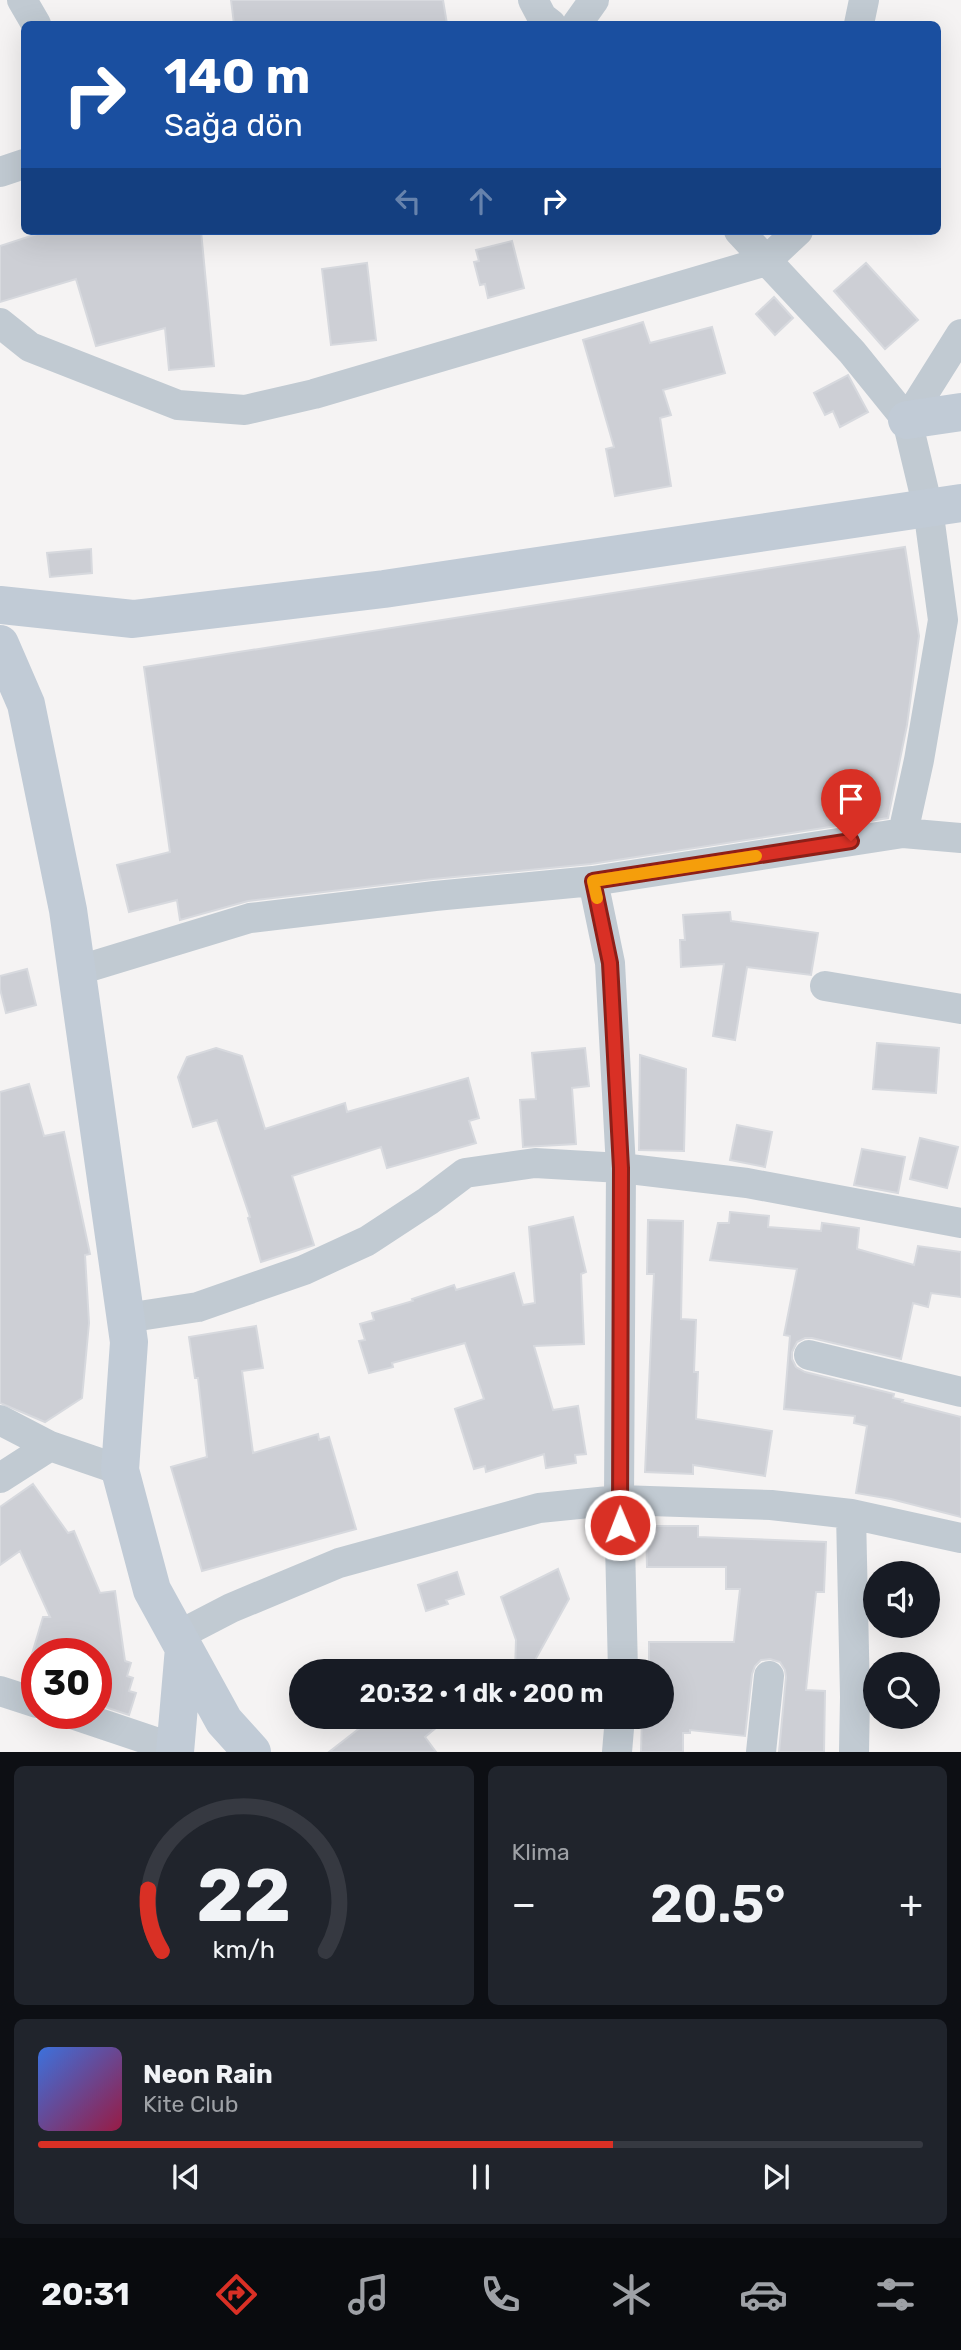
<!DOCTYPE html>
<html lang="tr">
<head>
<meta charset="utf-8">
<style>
	:root { --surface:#171b24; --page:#20242c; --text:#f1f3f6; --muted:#9ea1a6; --line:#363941; --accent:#d93025 }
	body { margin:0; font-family:Rubik,sans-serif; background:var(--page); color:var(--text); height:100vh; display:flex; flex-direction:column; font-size:26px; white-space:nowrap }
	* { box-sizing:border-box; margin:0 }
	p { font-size:23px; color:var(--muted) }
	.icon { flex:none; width:38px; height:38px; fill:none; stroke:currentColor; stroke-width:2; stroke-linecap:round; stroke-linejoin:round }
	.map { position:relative; height:1752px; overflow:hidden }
	.drawer { display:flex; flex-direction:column; gap:14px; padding:14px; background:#0d0f14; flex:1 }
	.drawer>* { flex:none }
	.guide { position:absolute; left:21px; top:21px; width:920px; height:214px; border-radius:10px; box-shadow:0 7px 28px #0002; background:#1a4fa0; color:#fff; overflow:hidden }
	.buttons { position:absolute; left:863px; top:1561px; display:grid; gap:14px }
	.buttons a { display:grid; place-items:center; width:77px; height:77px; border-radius:50%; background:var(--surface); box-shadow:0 7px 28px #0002; font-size:35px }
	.speed { position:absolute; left:21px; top:1638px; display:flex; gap:14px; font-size:35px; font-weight:700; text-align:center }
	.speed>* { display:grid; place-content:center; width:91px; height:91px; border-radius:50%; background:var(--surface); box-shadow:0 7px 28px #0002; line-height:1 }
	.speed .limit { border:10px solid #d22; background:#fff; color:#111 }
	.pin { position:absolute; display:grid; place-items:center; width:60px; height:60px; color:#fff; margin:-72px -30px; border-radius:50% 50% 50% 0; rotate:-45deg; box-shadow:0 0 7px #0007 }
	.pin .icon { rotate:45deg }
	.me { position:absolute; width:77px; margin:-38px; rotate:359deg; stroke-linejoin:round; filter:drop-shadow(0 0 5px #0008) }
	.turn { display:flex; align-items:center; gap:24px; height:147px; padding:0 28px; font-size:32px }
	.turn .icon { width:91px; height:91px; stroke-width:2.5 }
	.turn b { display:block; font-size:49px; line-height:60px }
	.lanes { display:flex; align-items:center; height:66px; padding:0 28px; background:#0003; justify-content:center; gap:35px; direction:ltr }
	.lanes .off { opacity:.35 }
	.big { font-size:52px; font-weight:600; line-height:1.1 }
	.drawer .widget { flex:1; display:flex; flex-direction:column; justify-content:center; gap:10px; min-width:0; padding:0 24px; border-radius:10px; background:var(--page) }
	.drawer .dial { align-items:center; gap:0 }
	.dial svg { height:182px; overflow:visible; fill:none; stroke:var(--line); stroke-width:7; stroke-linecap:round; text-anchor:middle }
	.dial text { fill:var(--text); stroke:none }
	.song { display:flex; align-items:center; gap:21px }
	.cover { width:84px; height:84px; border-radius:10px; background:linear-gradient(135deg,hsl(220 70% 55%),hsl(340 70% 35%)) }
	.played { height:7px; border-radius:4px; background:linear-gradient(90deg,var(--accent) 65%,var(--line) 65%) }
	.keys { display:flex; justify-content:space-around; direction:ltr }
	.heat { display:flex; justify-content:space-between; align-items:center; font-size:38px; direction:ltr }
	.drawer .tiles { flex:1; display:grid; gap:14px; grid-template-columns:1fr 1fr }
	.widget:last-child { grid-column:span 2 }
	.trip { position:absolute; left:289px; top:1659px; width:385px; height:70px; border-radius:35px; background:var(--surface); box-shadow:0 7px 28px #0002; font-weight:600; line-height:70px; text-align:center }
	.menu { display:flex; height:112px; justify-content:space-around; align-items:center; background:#090b0e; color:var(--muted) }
	.menu .icon { width:49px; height:49px }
	.menu .active { color:var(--accent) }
	.menu b { font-size:32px; color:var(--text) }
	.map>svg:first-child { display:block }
	.building { fill:#cdcfd5; stroke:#d7d9de; stroke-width:2 }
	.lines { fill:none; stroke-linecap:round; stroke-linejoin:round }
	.street { stroke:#c1cad2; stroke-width:30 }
	.secondary { stroke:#c1cbd6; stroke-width:38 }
	.route-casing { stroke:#8d1f18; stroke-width:18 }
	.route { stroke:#d93025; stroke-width:12 }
	.slow { stroke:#f59e0b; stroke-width:12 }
</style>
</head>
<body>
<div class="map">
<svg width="961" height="1752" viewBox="0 0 961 1752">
	<rect width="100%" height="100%" fill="#f5f3f3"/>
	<path class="building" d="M231 0H443L447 24H234Z
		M46 231H201L214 366 169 370 165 328 96 346 76 279 0 302V246Z
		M512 241 524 288 488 298 485 284 480 285 474 262 479 261 476 250Z
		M367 263 376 340 331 345 322 269Z
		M866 263 918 320 885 349 834 291Z
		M774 297 793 318 775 335 756 314Z
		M643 322 650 343 712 327 725 373 663 390 671 415 660 418 671 486 615 496 606 449 614 447 583 340Z
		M848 375 868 412 840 427 833 411 825 415 814 393Z
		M905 547 919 636 907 725 888 818 591 864 433 879 248 901 180 920 177 900 129 912 117 865 170 852 144 667Z
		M91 549 92 573 50 577 47 553Z
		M730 912 731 921 818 933 811 975 747 967 735 1040 713 1036 724 964 681 967 680 940H685L683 915Z
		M27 969 36 1005 6 1013 0 989V976Z
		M877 1043 939 1048 936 1093 873 1089Z
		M216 1048 242 1056 265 1129 345 1103 347 1112 468 1078 479 1118 469 1121 476 1143 387 1168 381 1147 292 1176 314 1245 261 1262 248 1218 250 1217 217 1120 193 1127 178 1077 187 1057Z
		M585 1048 589 1086 572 1088 576 1144 523 1147 520 1100 536 1099 532 1053Z
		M640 1055 686 1069 684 1151 639 1150Z
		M29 1084 44 1136 64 1132 90 1254 85 1255 89 1323 82 1398 45 1422 0 1403V1092Z
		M737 1125 772 1132 765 1167 730 1160Z
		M920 1138 958 1147 947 1188 910 1179Z
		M862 1149 905 1157 898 1193 854 1185Z
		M730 1212 769 1216 768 1227 821 1231 822 1223 859 1228 857 1249 914 1265 918 1246 961 1252V1297L931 1293 928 1307 913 1303 901 1359 812 1338H805L797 1342 792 1352V1359L796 1367 805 1372 894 1394 893 1398 903 1400 902 1402 961 1417V1517L891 1499 856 1493 867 1426 854 1423 855 1416 784 1409 790 1336 784 1335 797 1269 710 1260 718 1223H729Z
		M573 1217 586 1272 581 1274 584 1344 534 1346 553 1410 578 1406 586 1454 575 1455 576 1463 546 1468 544 1454 486 1472 485 1466 474 1469 455 1409 484 1399 465 1343 392 1363 393 1367 369 1373 359 1341 365 1340 360 1324 374 1320 372 1313 413 1301 412 1299 454 1285 456 1290 514 1273 523 1305 535 1303 529 1227Z
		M648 1220 683 1221 681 1319 696 1320 694 1372H698L696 1419 772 1431 765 1476 693 1465V1474L645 1472 654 1274H647Z
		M256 1326 263 1368 242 1371 253 1453 318 1434 319 1440 329 1437 356 1529 202 1571 171 1467 207 1457 198 1378H195L189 1337Z
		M33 1484 68 1533 74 1531 100 1593 115 1591 125 1661 131 1663 127 1676 133 1678 129 1691 136 1693 129 1715 96 1704V1654H32L43 1617H50L20 1551 0 1565V1507Z
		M646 1526H698V1537L826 1542 824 1592H816L806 1690 825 1691 824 1752H779L786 1677 785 1670 780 1662 770 1659 761 1660 755 1666 752 1674 745 1736 690 1730V1733H683V1752H641L642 1717H662V1671H649V1642H734L740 1589H726V1567H647Z
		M558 1569 569 1599 529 1671H515L516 1640 501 1597Z
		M457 1572 464 1594 446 1600 448 1604 426 1611 418 1585Z
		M374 1717H449L425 1737 436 1752H329Z"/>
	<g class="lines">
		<path class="street" d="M22 0 36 24
			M533 0 542 17 551 24
			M577 24 594 0
			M859 24 864 0
			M0 172 24 164
			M739 231 852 352 907 420 928 508 943 620 919 760 903 833
			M0 323 30 347 178 405 245 410 314 394 766 261 798 231
			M907 420 961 334
			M593 881 610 963 621 1168 619 1500 623 1671
			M76 971 250 918 435 896 593 881 903 833 961 838
			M825 986 961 1009
			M126 1318 198 1307 304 1270 367 1241 428 1201 465 1173 535 1163 621 1168 747 1183 961 1223
			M809 1355 961 1392
			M0 1420 50 1446 120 1470
			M0 1478 50 1446
			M851 1514 855 1697 854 1752
			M177 1636 231 1608 339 1563 539 1508 619 1500 771 1505 851 1514 961 1538
			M0 1691 37 1703
			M69 1713 176 1749
			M617 1752 620 1717
			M761 1752 769 1676"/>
		<path class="secondary" d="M907 420 961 412
			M0 605 133 619 384 589 961 503
			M0 644 26 704 68 910 129 1342 120 1470 152 1590 224 1721 252 1752
			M175 1752 184 1648"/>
	</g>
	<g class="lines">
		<g class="route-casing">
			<path id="route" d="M620 1525 621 1168 610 963 593 881 851 841"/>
		</g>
		<use href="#route" class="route"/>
		<path class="slow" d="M597 898 593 881 756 856"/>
	</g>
</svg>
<div class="buttons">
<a><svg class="icon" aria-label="sound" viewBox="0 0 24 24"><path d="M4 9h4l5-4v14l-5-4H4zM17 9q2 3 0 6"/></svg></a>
<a><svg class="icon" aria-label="search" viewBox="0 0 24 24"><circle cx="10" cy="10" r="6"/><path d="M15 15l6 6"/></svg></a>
</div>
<div class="speed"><div class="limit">30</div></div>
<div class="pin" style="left:851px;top:841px;background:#d93025"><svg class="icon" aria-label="arrive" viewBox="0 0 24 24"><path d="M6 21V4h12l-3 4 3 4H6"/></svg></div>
<svg class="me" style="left:620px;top:1525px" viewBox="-20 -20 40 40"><circle r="17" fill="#d93025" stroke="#fff" stroke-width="3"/><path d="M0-11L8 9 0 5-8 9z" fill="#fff"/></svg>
<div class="trip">20:32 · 1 dk · 200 m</div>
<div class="guide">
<div class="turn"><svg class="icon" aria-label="right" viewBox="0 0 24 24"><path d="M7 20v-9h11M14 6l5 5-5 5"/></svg><div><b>140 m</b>Sağa dön</div></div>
<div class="lanes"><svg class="icon off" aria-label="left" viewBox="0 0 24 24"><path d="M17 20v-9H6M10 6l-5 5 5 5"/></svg><svg class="icon off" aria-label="ahead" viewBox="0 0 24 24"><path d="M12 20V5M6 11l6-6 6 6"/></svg><svg class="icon" aria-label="right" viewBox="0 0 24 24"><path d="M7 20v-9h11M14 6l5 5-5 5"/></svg></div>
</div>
</div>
<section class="drawer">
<div class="tiles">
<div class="widget dial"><svg viewBox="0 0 100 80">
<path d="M14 69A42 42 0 1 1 86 69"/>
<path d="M14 69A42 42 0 0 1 8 42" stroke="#d93025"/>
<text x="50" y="56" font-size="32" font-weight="700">22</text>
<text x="50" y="72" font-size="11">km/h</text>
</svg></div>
<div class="widget"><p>Klima</p>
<div class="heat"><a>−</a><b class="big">20.5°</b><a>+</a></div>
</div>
<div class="widget">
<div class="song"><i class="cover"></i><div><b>Neon Rain</b><p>Kite Club</p></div></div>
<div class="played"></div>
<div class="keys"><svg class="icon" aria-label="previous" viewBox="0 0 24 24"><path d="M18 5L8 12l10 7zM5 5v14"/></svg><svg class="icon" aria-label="pause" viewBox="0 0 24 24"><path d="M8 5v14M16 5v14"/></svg><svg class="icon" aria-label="next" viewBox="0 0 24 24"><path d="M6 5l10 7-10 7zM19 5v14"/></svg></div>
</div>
</div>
</section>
<nav class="menu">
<b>20:31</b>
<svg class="icon active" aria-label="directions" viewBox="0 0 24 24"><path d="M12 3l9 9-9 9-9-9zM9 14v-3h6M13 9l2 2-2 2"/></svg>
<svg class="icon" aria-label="music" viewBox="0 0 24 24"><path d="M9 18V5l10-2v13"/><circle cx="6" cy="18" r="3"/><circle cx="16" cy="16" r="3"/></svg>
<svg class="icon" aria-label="phone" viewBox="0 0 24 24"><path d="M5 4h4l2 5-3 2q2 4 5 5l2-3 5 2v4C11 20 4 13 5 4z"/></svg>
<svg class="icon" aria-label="climate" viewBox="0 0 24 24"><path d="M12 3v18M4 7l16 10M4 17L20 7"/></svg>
<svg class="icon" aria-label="car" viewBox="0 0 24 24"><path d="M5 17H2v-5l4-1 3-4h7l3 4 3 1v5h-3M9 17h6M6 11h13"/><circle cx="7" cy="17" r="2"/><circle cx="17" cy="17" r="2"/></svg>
<svg class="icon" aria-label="filters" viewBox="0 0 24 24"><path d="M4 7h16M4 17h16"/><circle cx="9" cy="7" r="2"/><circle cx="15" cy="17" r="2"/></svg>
</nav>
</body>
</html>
